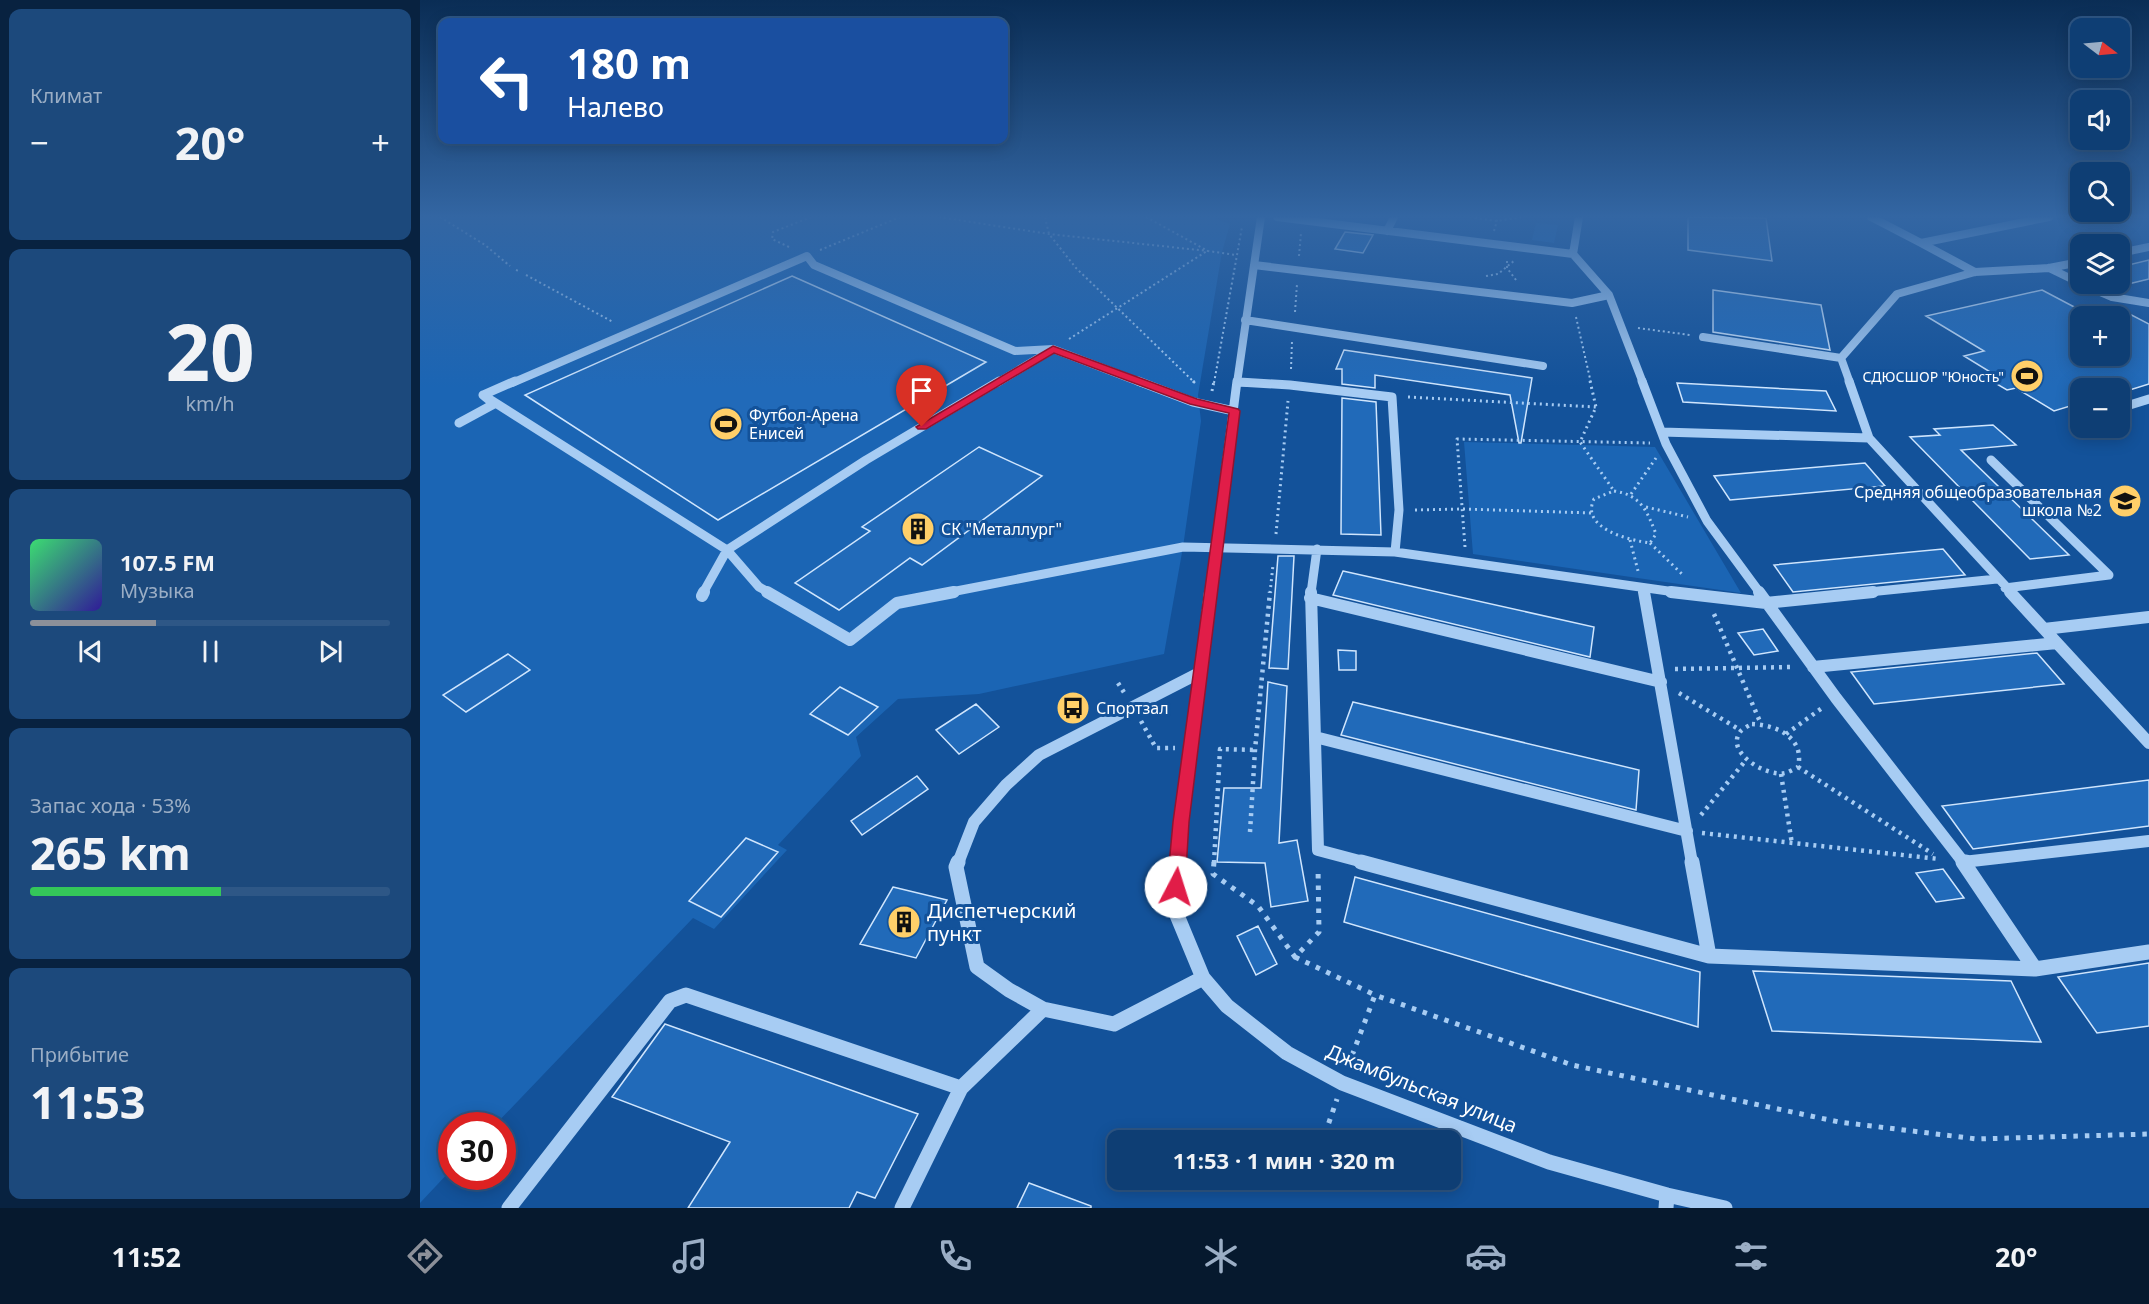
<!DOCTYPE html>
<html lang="ru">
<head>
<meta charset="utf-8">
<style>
	:root { --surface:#0e3e74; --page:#1c497c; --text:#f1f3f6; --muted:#9baec5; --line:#2e5786; --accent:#8c9099 }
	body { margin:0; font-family:"Noto Sans",sans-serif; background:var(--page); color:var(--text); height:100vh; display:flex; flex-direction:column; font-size:22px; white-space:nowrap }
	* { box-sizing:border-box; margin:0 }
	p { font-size:20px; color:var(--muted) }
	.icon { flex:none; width:33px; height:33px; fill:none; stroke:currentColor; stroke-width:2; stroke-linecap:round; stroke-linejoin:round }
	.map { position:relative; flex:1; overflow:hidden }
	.details { display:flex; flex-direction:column; gap:9px; padding:9px; background:#082240; width:420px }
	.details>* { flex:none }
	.top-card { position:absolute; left:18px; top:18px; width:570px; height:126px; border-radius:12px; box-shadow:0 3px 15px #0003,0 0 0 2px var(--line); background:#1a4fa0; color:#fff; overflow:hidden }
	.needle { width:39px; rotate:106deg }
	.controls { position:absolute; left:1650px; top:18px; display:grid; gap:12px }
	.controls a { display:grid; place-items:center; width:60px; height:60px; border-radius:12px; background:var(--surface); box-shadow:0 3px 15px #0003,0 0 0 2px var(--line); font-size:30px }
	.speed { position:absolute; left:18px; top:1112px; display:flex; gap:12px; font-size:30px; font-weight:700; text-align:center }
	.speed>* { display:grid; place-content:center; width:78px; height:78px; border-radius:50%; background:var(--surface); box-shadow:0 3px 15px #0003,0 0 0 2px var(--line); line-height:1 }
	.speed .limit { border:9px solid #d22; background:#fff; color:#111 }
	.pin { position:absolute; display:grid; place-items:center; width:51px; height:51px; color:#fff; margin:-62px -26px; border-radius:50% 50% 50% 0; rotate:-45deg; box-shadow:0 0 6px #0007 }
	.pin .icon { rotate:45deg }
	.me { position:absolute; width:66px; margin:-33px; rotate:5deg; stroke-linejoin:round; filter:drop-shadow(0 0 4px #0008) }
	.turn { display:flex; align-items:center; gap:21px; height:126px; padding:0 30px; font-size:27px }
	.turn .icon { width:78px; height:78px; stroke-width:2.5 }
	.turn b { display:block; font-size:42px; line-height:51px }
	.big { font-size:45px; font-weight:700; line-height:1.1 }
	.details .widget { flex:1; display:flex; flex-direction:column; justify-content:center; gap:9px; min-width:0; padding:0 21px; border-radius:12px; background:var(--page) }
	.details .dial { align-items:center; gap:0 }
	.dial b { font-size:78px; line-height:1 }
	.song { display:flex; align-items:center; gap:18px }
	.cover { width:72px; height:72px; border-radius:9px; background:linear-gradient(135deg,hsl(140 70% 55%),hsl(250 70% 35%)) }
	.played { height:6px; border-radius:3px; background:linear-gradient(90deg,var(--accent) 35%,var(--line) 35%) }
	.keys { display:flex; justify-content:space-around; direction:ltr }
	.heat { display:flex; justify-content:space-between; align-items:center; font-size:33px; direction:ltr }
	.charge { height:9px; border-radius:4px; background:linear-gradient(90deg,#34c759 53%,var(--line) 0) }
	.trip { position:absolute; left:687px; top:1130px; width:354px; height:60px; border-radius:12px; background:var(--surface); box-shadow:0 3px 15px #0003,0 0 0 2px var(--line); font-weight:700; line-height:60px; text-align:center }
	.tab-bar { display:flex; height:96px; justify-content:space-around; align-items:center; background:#06192e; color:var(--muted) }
	.tab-bar .icon { width:42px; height:42px }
	.tab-bar .selected { color:var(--accent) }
	.tab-bar b { font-size:27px; color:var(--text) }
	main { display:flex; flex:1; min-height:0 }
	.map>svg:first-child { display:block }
	.green { fill:#1b65b4 }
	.building { fill:#216ab9; stroke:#cfe5fd; stroke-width:1.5 }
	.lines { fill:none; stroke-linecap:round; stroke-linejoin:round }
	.path-far3 { stroke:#a7ccf3; stroke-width:2; stroke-dasharray:2 3; stroke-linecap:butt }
	.path-far2 { stroke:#a7ccf3; stroke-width:3; stroke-dasharray:2 4; stroke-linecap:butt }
	.path-far1 { stroke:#a7ccf3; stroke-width:4.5; stroke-dasharray:3 5; stroke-linecap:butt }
	.path { stroke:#a7ccf3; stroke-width:5; stroke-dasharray:4.5 7; stroke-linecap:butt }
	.minor-far3 { stroke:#a7ccf3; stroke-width:8 }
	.minor-far2 { stroke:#a7ccf3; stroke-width:9 }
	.minor-far1 { stroke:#a7ccf3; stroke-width:12 }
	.minor { stroke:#a7ccf3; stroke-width:15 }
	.route { fill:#e11d48; stroke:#92132f; stroke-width:1.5 }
	.labels { text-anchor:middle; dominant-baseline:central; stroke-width:6; stroke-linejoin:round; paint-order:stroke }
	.far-poi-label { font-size:14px; fill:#fff; stroke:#13529a; text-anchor:end }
	.poi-label { font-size:16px; fill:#fff; stroke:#13529a; text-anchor:start }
	.near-poi-label { font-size:20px; fill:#fff; stroke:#13529a; text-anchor:start }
	.near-street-label { font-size:20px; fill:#fff; stroke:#13529a }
</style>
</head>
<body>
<main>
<section class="details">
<div class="widget"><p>Климат</p>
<div class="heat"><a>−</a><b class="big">20°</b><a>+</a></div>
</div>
<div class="widget dial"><b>20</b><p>km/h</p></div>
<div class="widget">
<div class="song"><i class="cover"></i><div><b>107.5 FM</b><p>Музыка</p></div></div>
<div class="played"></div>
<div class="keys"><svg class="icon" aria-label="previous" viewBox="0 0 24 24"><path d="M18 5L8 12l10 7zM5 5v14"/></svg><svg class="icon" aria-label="pause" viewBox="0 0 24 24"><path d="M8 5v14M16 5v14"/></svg><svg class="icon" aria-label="next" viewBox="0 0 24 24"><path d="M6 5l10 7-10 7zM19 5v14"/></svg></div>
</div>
<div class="widget"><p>Запас хода · 53%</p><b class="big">265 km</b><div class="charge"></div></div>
<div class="widget"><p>Прибытие</p><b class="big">11:53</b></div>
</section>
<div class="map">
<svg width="1729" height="1208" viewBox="0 0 1729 1208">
	<rect width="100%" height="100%" fill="#13529a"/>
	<path class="green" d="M0 217H791L810 224 802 252 778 395 781 421 763 547 744 654 559 694 478 699 436 737 441 756 358 845 367 850 294 929 273 918 75 1125H32L31 1170 0 1203Z
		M1116 223 1138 225 1134 243 1112 240Z
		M1044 442 1235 447 1321 593 1053 554Z"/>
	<path class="building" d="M1268 217 1346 218 1352 261 1268 250Z
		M925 232 953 235 943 253 915 249Z
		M1729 260V279L1700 286V267Z
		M372 276 566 362 298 520 105 395Z
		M1293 290 1401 305 1410 350 1293 332Z
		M1622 290 1660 310V356H1700V309L1729 324V384L1700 393V388H1660V403L1634 411 1596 388 1587 390 1563 376 1572 373 1544 356 1564 351 1506 316Z
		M924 350 1112 378 1101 443H1099L1090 395 955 375V388L922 384V369H916Z
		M1257 383 1406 391 1416 411 1263 402Z
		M922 398 956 402 961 535 921 534Z
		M1573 425 1596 445 1541 450 1649 555 1610 559 1490 437 1520 435 1514 429Z
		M559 447 622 476 502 565 490 558 419 610 375 583 450 531 442 527Z
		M1445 463 1465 486 1310 500 1294 476Z
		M1523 549 1545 575 1373 592 1354 565Z
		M858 556H874L868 669 849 668Z
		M923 571 1174 627 1170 657 913 595Z
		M1343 629 1358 651 1334 655 1318 633Z
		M918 650 936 651V670H919Z
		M1617 653 1644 684 1454 704 1431 672Z
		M88 654 110 670 46 712 23 695Z
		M848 682 867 686 859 843 877 840 888 901 851 907 845 863 797 862 804 788H841Z
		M420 687 458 707 428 735 390 714Z
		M933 702 1219 770 1216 810 921 735Z
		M556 704 579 727 539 754 516 730Z
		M497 776 508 789 442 835 431 821Z
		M1729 780V826L1553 849 1522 806Z
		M326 838 358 852 301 917 269 901Z
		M1523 869 1544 898 1516 902 1496 873Z
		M935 877 1280 972 1278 1027 924 922Z
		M473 887 527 900 496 958 440 944Z
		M838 926 857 964 836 975 817 936Z
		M1729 963V1026L1677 1033 1638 977Z
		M1333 971 1591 981 1621 1042 1352 1031Z
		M245 1024 498 1114 455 1198 437 1192 429 1208H268L310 1142 192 1097Z
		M609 1183 671 1206V1208H597Z"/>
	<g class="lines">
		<path class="path-far3" d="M20 217 65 245 90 266
			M519 217 629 234 788 251
			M625 217 629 234 656 268 775 383
			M726 217 788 251 816 255
			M1050 217 1077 221 1103 217
			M1074 231 1078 217
			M369 247 352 239 353 232 391 217
			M400 250 480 217
			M879 256 881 233
			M1087 261V268L1096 280
			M96 270 99 271
			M106 275 193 322
			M1066 276 1078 274 1095 260
			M875 312 877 284
			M1156 317 1171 383
			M1218 328 1270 335
			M649 339 787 251
			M871 369 872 341
			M794 383 822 227"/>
		<path class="path-far2" d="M773 381 777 385
			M1170 381 1176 407 1160 442 1194 491
			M792 391 794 381
			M988 397 1176 407
			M1194 491C1221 495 1227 511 1236 534L1230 543C1208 540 1160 528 1174 499Z
			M1211 494 1236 458
			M1226 507 1268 517
			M995 510 1043 509 1171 513
			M856 534 868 401
			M1210 540 1218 571
			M1230 543 1264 576
			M1045 547 1037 439 1230 443
			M850 593 853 565"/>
		<path class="path-far1" d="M1294 614 1341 724
			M1255 669 1374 667
			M698 683 705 694
			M1259 693 1320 730
			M721 721 736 748H755
			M1332 724C1357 725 1385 738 1378 767 1374 769 1369 772 1365 773 1347 777 1305 753 1320 732 1322 729 1328 726 1332 724Z
			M1366 734 1402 708
			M1378 767 1513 854
			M1361 774 1372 844
			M1281 815 1326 760
			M830 832 835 750 850 592
			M1282 833 1519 859
			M794 863 800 749 835 750"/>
		<path class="path" d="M794 862 793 874 838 906 875 957 899 932 898 867
			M875 957 955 995
			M928 1066 955 995 1152 1065 1419 1122 1557 1139 1729 1134
			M905 1134 917 1099"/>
		<path class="minor-far3" d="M857 217 1153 254 1189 295 1223 383
			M1451 217 1501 243 1629 217
			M967 231 974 217
			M1501 243 1555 272
			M1700 253 1729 247
			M1153 254 1159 217
			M834 265 1152 303 1189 295
			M1629 268 1660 283
			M1662 284 1692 297 1729 303
			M825 320 1123 366
			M1283 337 1421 358
			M819 382 831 383
			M92 383 387 256 394 265 595 351 633 349 722 383
			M577 383 630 351
			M817 383 841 217
			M1430 383 1421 358 1477 294 1555 272 1629 268 1660 262"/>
		<path class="minor-far2" d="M718 381 773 402 814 411
			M1222 381 1246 444 1287 521 1340 593
			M1429 381 1449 438 1592 593
			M819 382 870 385 972 397 979 510 975 552
			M63 395 307 550 339 587 350 593
			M1700 408 1729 399
			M39 423 74 404 63 395 95 381
			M1242 432 1449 438
			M1571 460 1689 575 1585 588
			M1223 588 1224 593
			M283 593 307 550 446 460 579 381
			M526 593 763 547 975 552 1262 593
			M790 593 817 381
			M891 593 897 549
			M1439 593 1577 579"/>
		<path class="minor-far1" d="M347 592 430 640 477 603 534 592
			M891 592 898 850 947 863
			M1224 592 1272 863
			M1251 592 1346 603 1453 592
			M1339 592 1416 698 1544 863
			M1590 592 1729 743
			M282 596 284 592
			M890 598 1241 682
			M1624 629 1729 617
			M1393 667 1637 643
			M895 737 1267 831
			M1543 862 1729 841
			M538 863 554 822 586 785 619 755 781 672
			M758 863 790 592"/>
		<path class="minor" d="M538 862 536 867 557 967 589 990 623 1009 694 1024 783 978
			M758 862 754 908 783 978 807 1006 867 1053 922 1083 1129 1162 1247 1195 1305 1208
			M941 862 1289 956 1615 969 1729 952
			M1272 862 1289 956
			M1543 862 1615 969
			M1543 862H1546
			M89 1208 250 1001 266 995 541 1088 623 1009
			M482 1208 541 1088
			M1246 1208 1247 1195"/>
	</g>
	<linearGradient id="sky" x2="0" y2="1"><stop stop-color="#0a2d55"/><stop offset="0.56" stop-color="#3366a3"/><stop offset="1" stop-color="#3366a3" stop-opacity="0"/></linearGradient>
	<rect width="1729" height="387" fill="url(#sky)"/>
	<path class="route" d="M633 346 777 399 818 409 820 411 769 822 765 887 762 892 756 895 750 892 747 887 753 822 809 413 770 404 634 353 506 429H498L496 427Z"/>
	<defs>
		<g id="stadium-disc" transform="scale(1.725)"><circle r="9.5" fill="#ffcf69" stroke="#13529a"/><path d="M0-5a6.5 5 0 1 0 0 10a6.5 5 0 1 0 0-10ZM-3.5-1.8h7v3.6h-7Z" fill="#111"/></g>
		<g id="school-disc" transform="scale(1.725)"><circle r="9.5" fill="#ffcf69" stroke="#13529a"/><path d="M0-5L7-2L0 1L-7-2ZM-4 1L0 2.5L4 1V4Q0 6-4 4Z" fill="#111"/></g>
		<g id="building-disc" transform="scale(1.725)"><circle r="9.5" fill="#ffcf69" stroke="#13529a"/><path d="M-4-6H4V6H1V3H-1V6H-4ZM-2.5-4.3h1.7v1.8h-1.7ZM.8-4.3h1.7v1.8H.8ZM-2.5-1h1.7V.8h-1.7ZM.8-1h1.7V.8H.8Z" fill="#111"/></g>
		<g id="bus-disc" transform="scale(1.725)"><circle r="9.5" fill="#ffcf69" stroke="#13529a"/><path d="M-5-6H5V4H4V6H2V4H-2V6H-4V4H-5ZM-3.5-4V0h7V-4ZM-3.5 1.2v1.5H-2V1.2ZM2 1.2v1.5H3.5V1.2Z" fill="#111"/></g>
	</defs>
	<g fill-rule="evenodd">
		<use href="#stadium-disc" x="1607" y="376"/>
		<use href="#stadium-disc" x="306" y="424"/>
		<use href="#school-disc" x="1705" y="501"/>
		<use href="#building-disc" x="498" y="529"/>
		<use href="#bus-disc" x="653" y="708"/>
		<use href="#building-disc" x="484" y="922"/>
	</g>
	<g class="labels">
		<g class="far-poi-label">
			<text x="1584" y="376">СДЮСШОР "Юность"</text>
		</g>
		<g class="poi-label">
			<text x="329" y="415">Футбол-Арена<tspan x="329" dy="18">Енисей</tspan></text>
			<text x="1682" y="492" text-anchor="end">Средняя общеобразовательная<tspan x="1682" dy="18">школа №2</tspan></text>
			<text x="521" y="529">СК "Металлург"</text>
			<text x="676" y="708">Спортзал</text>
		</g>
		<g class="near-poi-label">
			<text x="507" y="910">Диспетчерский<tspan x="507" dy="23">пункт</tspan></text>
		</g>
		<g class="near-street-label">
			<text transform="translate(1002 1088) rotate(22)">Джамбульская улица</text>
		</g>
	</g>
</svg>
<div class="controls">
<a><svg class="needle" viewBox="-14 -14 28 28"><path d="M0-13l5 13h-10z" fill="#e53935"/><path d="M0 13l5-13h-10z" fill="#9baec5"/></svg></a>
<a><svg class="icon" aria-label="sound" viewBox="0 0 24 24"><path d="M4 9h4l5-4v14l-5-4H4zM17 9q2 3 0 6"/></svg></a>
<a><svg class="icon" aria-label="search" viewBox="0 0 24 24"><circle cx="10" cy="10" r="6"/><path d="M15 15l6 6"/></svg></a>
<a><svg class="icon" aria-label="layers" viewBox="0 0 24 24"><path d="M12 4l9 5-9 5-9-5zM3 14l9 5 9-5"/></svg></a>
<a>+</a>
<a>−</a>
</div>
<div class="speed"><div class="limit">30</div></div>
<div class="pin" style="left:502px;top:427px;background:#d93025"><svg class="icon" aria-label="arrive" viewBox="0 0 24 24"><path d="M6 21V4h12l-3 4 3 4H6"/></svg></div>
<svg class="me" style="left:756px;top:887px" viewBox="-20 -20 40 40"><circle r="19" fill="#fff"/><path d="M0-13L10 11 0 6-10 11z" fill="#e11d48"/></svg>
<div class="trip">11:53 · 1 мин · 320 m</div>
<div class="top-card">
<div class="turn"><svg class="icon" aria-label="left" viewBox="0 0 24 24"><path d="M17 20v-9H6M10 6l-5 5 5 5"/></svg><div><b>180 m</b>Налево</div></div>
</div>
</div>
</main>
<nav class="tab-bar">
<b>11:52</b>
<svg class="icon selected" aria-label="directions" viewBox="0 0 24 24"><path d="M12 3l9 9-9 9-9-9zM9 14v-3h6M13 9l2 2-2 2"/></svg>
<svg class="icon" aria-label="music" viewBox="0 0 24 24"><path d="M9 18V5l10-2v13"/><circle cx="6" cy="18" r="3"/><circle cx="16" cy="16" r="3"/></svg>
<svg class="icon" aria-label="phone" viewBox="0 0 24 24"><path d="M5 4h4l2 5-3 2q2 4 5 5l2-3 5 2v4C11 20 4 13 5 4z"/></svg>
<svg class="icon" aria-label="climate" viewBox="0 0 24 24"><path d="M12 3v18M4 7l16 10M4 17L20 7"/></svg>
<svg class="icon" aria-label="car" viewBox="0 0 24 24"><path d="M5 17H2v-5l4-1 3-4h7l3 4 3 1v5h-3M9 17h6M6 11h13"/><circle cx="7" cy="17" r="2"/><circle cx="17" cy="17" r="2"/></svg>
<svg class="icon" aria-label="filters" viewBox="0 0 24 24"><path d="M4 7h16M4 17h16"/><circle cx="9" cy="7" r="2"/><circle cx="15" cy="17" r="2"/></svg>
<b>20°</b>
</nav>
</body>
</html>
